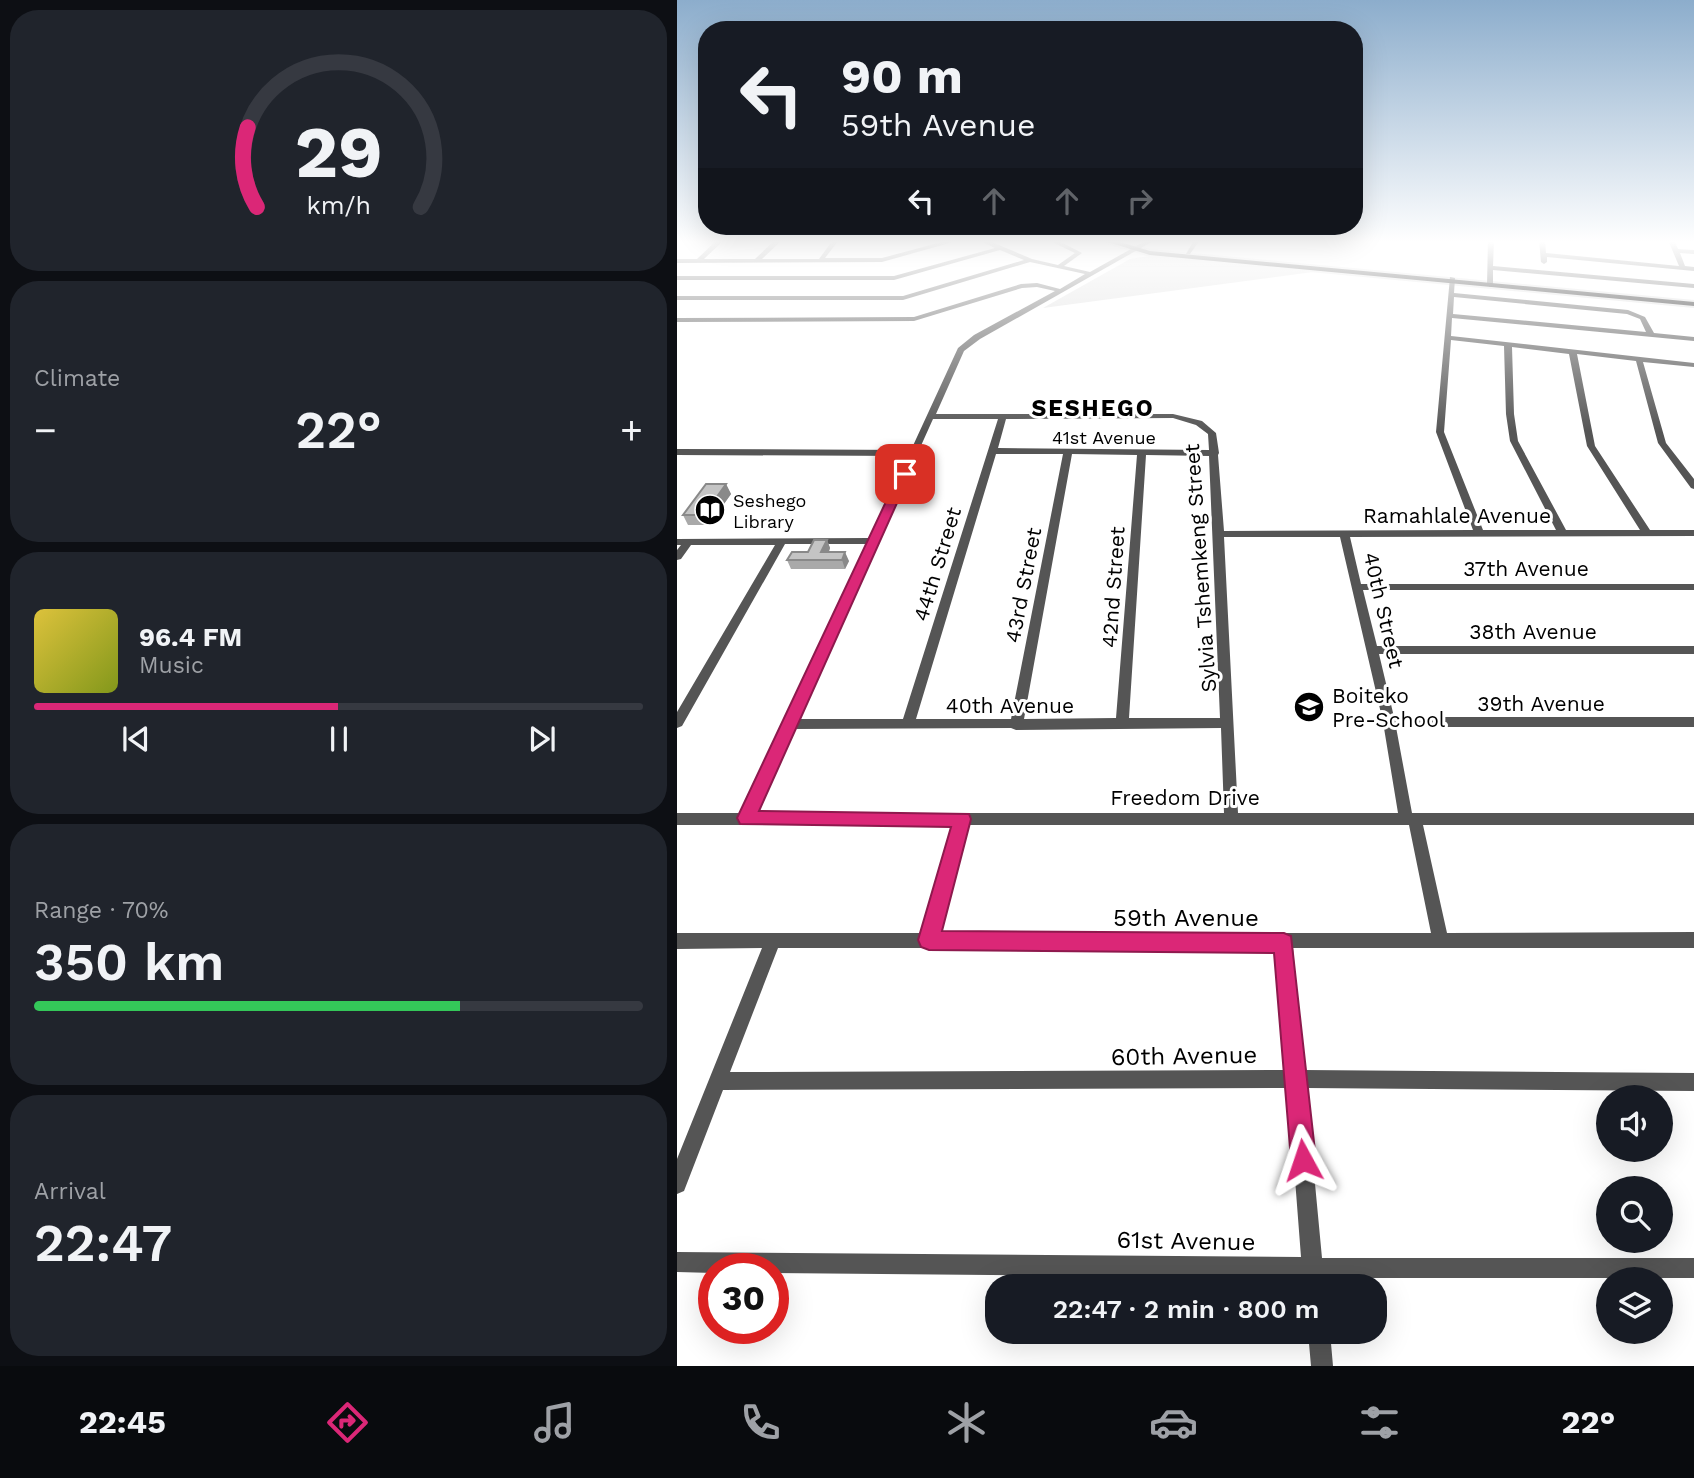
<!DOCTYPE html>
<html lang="en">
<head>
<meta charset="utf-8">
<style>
	:root { --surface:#171b24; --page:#20242c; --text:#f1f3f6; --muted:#9ea1a6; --line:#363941; --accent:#db2777 }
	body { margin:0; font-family:"Work Sans",sans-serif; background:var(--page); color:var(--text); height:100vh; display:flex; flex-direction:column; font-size:26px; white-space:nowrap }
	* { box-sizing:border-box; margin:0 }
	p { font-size:23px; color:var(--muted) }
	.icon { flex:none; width:38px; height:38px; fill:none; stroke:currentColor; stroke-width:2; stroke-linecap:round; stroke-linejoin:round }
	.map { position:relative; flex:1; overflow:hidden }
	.details { display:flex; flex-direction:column; gap:10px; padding:10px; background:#0d0f14; width:677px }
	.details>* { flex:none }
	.guide { position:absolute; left:21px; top:21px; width:665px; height:214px; border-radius:28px; box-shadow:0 7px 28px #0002; background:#171b24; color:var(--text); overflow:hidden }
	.tools { position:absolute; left:919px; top:1085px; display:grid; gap:14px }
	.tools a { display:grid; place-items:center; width:77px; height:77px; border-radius:50%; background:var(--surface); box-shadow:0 7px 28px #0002; font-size:35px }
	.speed { position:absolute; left:21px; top:1253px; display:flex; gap:14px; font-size:35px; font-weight:700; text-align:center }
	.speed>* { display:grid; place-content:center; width:91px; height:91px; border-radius:50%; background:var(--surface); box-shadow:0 7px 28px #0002; line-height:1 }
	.speed .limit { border:10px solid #d22; background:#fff; color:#111 }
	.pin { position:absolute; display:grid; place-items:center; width:60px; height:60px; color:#fff; margin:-30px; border-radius:14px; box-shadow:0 4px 10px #0006 }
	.me { position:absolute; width:77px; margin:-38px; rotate:355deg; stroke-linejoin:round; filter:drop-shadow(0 0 5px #0008) }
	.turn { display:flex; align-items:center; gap:24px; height:147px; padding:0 28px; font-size:32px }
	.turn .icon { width:91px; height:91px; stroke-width:2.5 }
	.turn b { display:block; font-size:49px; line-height:60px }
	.lanes { display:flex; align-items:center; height:66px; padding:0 28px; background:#0003; justify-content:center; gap:35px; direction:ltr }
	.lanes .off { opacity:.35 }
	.big { font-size:52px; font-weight:600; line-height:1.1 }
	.details .tile { flex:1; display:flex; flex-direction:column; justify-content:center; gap:10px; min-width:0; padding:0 24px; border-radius:28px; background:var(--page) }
	.details .dial { align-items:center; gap:0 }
	.dial svg { height:182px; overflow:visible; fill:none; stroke:var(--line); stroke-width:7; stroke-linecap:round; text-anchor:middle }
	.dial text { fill:var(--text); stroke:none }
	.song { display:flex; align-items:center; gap:21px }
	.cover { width:84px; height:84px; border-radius:10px; background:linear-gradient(135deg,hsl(50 70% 55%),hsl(70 70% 35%)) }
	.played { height:7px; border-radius:4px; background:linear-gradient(90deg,var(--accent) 50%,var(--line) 50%) }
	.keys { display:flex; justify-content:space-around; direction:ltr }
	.heat { display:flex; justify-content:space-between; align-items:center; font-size:38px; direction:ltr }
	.charge { height:10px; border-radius:5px; background:linear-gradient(90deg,#34c759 70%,var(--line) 0) }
	.trip { position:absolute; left:308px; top:1274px; width:402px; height:70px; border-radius:28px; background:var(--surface); box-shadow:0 7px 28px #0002; font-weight:600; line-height:70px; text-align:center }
	.tab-bar { display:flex; height:112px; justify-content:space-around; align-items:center; background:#090b0e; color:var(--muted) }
	.tab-bar .icon { width:49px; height:49px }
	.tab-bar .active { color:var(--accent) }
	.tab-bar b { font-size:32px; color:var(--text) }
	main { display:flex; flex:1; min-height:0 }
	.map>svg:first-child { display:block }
	.green { fill:#dcdcdc }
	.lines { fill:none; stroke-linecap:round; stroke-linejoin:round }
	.major-casing { stroke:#dbdbdb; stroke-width:4 }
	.minor { fill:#555; fill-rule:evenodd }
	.major { fill:#000; fill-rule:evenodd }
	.wall { fill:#a9a9a9 }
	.shaded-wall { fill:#898989 }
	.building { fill:#c4c4c4; stroke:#898989; stroke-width:2 }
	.route { fill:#db2777; stroke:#8e194d; stroke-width:2 }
	.labels { text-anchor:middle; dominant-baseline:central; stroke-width:6; stroke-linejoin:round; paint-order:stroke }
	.far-street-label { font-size:18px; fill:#000; stroke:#fff }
	.far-poi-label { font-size:18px; fill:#000; stroke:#fff; text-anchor:start }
	.street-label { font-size:21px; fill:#000; stroke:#fff }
	.poi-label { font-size:21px; fill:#000; stroke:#fff; text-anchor:start }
	.far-district-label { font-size:23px; font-weight:bold; letter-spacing:2px; fill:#000; stroke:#fff }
	.near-street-label { font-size:24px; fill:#000; stroke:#fff }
</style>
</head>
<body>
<main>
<section class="details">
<div class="tile dial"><svg viewBox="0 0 100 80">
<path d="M14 69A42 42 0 1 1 86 69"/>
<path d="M14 69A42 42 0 0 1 10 34" stroke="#db2777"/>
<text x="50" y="56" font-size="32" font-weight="700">29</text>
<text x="50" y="72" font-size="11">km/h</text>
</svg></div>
<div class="tile"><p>Climate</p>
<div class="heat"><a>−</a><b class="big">22°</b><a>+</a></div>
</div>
<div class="tile">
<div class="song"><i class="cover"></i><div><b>96.4 FM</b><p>Music</p></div></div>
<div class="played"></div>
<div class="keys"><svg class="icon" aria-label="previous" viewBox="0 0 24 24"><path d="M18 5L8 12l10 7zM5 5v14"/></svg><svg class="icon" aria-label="pause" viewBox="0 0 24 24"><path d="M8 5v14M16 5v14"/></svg><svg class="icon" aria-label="next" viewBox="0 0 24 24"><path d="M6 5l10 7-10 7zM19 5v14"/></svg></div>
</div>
<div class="tile"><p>Range · 70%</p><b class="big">350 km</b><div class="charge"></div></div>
<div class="tile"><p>Arrival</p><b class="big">22:47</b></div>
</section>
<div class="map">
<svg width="1017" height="1366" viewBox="0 0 1017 1366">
	<rect width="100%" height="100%" fill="#fff"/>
	<path class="green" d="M472 256 636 272 366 308 453 259Z"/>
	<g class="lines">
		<g class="major-casing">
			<path id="major" d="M424 240H436L473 251 1017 302V306L473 255Z"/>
		</g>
		<path class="minor" d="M40 240H47L27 259H78L98 240H105L85 259H142L156 240H162L148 258H205L272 240H283L205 262 0 263V259H20Z
			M301 240H310L355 259 381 265 398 253 371 240H380L405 253 387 266 413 272 470 240H478L303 339 287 351 259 414H496L525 421 539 433 542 453 541 455 547 531 796 530 759 432 773 277 778 278 777 293 951 310 968 317 977 333 1017 337V341L775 318 774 336 1017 363V367L966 362 989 443 1017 479V489L1014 488 981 443 959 361 900 354 918 446 973 530H1017V536L673 537 684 584H1017V590H686L700 646H1017V654H702L717 717H1017V727H719L735 813H1017V825H746L770 933 1017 932V948H616L627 1070 1017 1073V1091L629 1088 645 1258H1017V1278H647V1286H627L626 1278 96 1273V1269H37V1273L0 1272V1252L624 1257 611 1088 46 1090 7 1191 0 1194V1159L85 948 0 949V933H246L276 825H0V813H64L190 544H108L5 726 0 728V712L98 545H14L4 559 0 560V550L4 545H0V539L193 538 231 456 0 455V449L234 450 281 348 297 335 378 291 360 287 345 288 237 321 0 322V318L237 317 344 284 360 283 383 289 408 274 353 262 226 300H0V296H226L347 260 323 250 217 280H0V276H217L318 248ZM777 297 950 314 963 319 969 332 776 314ZM774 340 827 346 829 414 833 441 879 530H806L767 432ZM835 347 892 354 910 446 963 530H889L841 441 837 414ZM496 418 519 425 531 434 532 450 321 448 329 419ZM256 419H321L226 719H121ZM319 454H386L334 719H239ZM395 454 460 455 439 718 347 719ZM469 455 532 456 543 718H452ZM547 537H663L706 722 721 813H561ZM334 728 339 730 544 728 547 813H78L116 729ZM291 825H732L754 933H262ZM101 948H599L609 1070 53 1072Z
			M517 240H523L513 254H509Z
			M811 240H817L816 266 1017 284V288L816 270V285L813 287 810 285Z
			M862 240H868L869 253 1002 266 991 240H997L1001 249 1017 250V254L1003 253 1008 266 1017 267V271L870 257V262L867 264 864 262Z
			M631 1332H653L656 1366H634Z"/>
		<use href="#major" class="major"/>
	</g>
	<path class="wall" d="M49 484 54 494 32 525H11L6 515Z
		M150 540 153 548 152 552 172 561 168 569H114L110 560 131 552Z"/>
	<path class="shaded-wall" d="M49 484 54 494 32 525 27 515Z
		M150 540 153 548 148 561 144 552Z
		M168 552 172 561 168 569 165 560Z"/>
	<path class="building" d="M29 484H49L27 515H6Z
		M137 540H150L144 552H168L165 560H110L115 552H131Z"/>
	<linearGradient id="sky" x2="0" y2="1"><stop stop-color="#8cadcc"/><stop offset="0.56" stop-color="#fff"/><stop offset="1" stop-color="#fff" stop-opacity="0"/></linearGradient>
	<rect width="1017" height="432" fill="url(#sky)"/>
	<path class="route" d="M228 470 233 474 82 811 292 814 294 819 265 931 607 933 614 936 639 1160 635 1169 626 1173 618 1169 614 1160 597 953 252 950 244 947 241 940 274 827 63 824 60 818 222 474Z"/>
	<defs>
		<g id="library-disc" transform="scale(1.575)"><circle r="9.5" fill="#000" stroke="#fff"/><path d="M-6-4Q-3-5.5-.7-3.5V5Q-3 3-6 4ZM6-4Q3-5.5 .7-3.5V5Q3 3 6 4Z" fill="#fff"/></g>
		<g id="school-disc" transform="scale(1.575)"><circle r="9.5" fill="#000" stroke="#fff"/><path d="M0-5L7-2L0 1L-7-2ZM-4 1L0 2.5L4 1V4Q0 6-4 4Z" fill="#fff"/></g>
	</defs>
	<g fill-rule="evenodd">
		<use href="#library-disc" x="33" y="510"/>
		<use href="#school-disc" x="632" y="707"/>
	</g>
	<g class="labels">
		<g class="far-street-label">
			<text x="427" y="437">41st Avenue</text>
		</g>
		<g class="far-poi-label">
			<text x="56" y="500">Seshego<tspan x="56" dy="21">Library</tspan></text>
		</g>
		<g class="street-label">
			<text x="780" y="515">Ramahlale Avenue</text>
			<text transform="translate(260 564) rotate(-73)">44th Street</text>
			<text transform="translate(523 568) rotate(-94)">Sylvia Tshemkeng Street</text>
			<text x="849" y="568">37th Avenue</text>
			<text transform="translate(346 585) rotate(-79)">43rd Street</text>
			<text transform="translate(436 587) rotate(-86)">42nd Street</text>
			<text transform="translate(707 610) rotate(77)">40th Street</text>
			<text x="856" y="631">38th Avenue</text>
			<text x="864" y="703">39th Avenue</text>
			<text x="333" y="705">40th Avenue</text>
			<text x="508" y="797">Freedom Drive</text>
		</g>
		<g class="poi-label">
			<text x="655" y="695">Boiteko<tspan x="655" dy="24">Pre-School</tspan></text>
		</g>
		<g class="far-district-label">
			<text x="416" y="408">SESHEGO</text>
		</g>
		<g class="near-street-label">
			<text x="509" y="918">59th Avenue</text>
			<text transform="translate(507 1056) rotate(-1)">60th Avenue</text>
			<text transform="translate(509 1241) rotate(1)">61st Avenue</text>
		</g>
	</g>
</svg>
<div class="tools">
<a><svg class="icon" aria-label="sound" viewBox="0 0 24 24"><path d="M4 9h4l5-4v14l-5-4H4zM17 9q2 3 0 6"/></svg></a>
<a><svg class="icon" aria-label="search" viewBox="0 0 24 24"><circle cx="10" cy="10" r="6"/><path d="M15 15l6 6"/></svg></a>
<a><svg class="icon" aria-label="layers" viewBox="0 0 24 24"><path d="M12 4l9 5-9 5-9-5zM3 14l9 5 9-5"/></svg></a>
</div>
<div class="speed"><div class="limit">30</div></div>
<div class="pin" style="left:228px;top:474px;background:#d93025"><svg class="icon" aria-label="arrive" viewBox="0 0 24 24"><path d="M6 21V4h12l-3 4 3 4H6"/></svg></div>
<svg class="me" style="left:626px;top:1160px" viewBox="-20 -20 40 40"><path d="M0-17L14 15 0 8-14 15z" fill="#db2777" stroke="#fff" stroke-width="4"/></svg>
<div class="trip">22:47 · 2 min · 800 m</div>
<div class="guide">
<div class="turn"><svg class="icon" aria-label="left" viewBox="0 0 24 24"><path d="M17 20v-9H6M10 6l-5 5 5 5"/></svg><div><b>90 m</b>59th Avenue</div></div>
<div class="lanes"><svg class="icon" aria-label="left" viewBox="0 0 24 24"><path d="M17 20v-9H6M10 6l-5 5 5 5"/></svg><svg class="icon off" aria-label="ahead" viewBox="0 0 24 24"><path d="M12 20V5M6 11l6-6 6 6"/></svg><svg class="icon off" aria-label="ahead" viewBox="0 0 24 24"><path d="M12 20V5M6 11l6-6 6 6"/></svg><svg class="icon off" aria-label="right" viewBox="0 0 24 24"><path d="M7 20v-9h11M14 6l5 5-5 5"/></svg></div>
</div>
</div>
</main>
<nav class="tab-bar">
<b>22:45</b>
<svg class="icon active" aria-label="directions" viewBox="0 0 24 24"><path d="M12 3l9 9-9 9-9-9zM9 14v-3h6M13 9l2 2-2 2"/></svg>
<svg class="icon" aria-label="music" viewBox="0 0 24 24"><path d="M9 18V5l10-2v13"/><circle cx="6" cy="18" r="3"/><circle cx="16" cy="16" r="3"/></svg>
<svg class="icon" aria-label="phone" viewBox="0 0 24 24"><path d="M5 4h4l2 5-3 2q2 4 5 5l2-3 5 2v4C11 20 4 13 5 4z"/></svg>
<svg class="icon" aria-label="climate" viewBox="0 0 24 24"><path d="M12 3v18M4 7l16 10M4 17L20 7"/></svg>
<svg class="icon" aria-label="car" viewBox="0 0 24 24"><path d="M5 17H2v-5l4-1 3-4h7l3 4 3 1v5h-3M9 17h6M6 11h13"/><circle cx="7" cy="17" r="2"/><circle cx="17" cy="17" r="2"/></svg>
<svg class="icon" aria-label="filters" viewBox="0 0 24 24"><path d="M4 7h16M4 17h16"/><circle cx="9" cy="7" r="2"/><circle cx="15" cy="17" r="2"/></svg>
<b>22°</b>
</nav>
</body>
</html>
